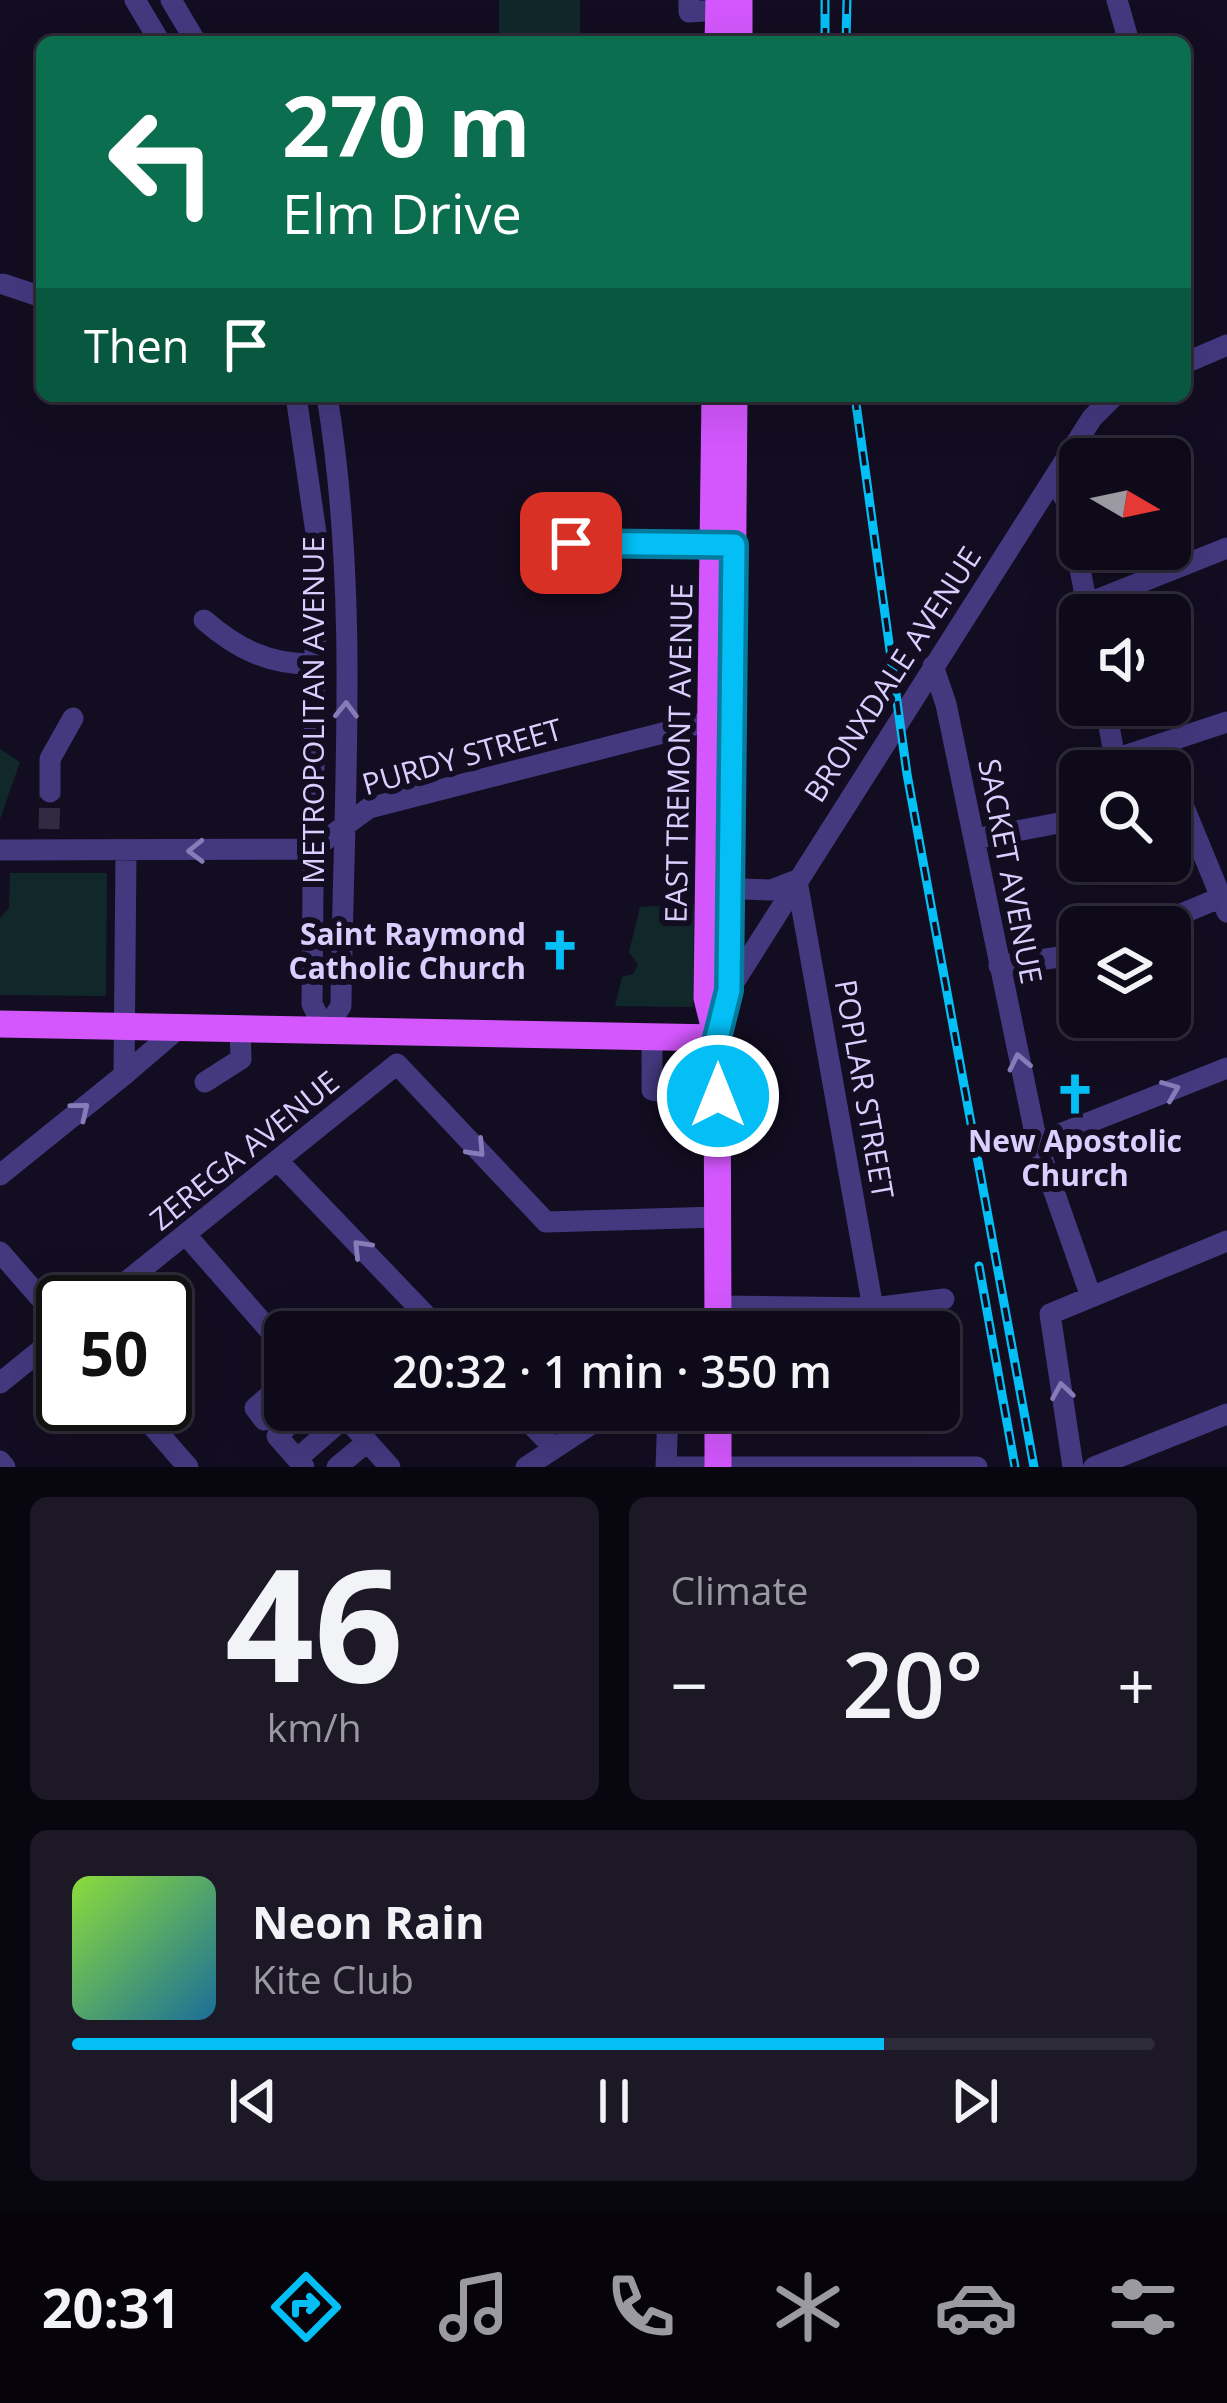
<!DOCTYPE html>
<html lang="en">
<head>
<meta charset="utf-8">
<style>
	:root { --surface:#0e0a19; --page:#1c1826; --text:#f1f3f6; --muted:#9b9aa2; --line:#2e2b38; --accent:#04bff5 }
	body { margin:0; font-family:"Open Sans",sans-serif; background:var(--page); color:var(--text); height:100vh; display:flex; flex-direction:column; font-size:45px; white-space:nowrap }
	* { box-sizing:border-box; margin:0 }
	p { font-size:39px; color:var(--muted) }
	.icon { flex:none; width:66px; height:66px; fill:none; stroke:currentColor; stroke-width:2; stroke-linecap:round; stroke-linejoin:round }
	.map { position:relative; height:1467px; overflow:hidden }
	.sheet { display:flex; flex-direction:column; gap:30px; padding:30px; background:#08060e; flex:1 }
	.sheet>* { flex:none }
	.top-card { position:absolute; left:36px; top:36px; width:1155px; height:366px; border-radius:18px; box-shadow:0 12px 48px #0002,0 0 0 3px var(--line); background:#0b6e4f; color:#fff; overflow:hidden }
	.needle { width:78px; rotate:99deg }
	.tools { position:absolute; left:1059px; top:438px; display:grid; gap:24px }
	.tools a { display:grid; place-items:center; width:132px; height:132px; border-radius:18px; background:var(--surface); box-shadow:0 12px 48px #0002,0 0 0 3px var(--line); font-size:60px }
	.speed { position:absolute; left:36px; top:1275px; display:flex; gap:24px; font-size:60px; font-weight:700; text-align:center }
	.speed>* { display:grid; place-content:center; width:156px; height:156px; border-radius:50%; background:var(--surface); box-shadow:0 12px 48px #0002,0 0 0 3px var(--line); line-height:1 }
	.speed .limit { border:6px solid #111; border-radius:18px; background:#fff; color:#111 }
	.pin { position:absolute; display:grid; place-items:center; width:102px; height:102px; color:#fff; margin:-51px; border-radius:24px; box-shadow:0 6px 18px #0006 }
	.me { position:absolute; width:132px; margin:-66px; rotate:0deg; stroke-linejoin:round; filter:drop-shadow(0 0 9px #0008) }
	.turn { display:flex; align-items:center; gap:42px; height:252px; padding:0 48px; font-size:54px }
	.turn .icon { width:156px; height:156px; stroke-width:2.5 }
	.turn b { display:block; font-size:84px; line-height:102px }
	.then { display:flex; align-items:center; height:114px; padding:0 48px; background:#0003; gap:24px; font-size:45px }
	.big { font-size:90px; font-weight:600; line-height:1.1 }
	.sheet .widget { flex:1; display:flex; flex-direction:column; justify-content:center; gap:18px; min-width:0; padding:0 42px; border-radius:18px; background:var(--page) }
	.sheet .dial { align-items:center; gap:0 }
	.dial b { font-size:156px; line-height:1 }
	.song { display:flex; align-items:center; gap:36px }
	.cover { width:144px; height:144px; border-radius:18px; background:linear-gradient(135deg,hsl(90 70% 55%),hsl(200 70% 35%)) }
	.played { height:12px; border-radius:6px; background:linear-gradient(90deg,var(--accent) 75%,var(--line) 75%) }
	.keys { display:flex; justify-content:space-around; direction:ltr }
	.heat { display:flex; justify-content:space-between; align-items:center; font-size:66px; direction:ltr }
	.sheet .tiles { flex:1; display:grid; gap:30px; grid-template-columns:1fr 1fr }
	.widget:last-child { grid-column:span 2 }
	.trip { position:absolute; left:264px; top:1311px; width:696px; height:120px; border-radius:18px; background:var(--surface); box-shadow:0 12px 48px #0002,0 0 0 3px var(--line); font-weight:600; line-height:120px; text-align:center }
	.dock { display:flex; height:192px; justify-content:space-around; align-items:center; background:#06040a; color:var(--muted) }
	.dock .icon { width:84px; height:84px }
	.dock .selected { color:var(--accent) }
	.dock b { font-size:54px; color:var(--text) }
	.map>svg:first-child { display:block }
	.green { fill:#11282b }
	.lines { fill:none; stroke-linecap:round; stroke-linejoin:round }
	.minor-tunnel { stroke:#312a42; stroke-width:21; stroke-dasharray:21 10; stroke-linecap:butt }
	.minor { stroke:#44397f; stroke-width:21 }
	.major { stroke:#d357fd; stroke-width:27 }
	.rail-casing { stroke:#04bff5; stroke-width:9 }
	.rail { stroke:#130d21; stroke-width:4.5; stroke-dasharray:14; stroke-linecap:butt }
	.oneway { stroke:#877cb8 }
	.route-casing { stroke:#037c9f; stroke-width:30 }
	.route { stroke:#04bff5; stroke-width:21 }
	.labels { text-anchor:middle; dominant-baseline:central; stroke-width:12; stroke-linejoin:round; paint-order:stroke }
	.street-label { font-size:30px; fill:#d9cefe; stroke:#130d21 }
	.poi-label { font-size:30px; font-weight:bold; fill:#d9cefe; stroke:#130d21; text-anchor:end }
</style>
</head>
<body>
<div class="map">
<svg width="1227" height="1467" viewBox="0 0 1227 1467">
	<rect width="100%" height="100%" fill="#130d21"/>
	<path class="green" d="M499 0H580V42H499Z
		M0 749 20 762 0 819Z
		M10 873H107L106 996 0 995V918L9 908Z
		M694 904 693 1007 615 1006 622 977 633 974 638 965 629 952 640 907Z"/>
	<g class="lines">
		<path class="minor-tunnel" d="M49 829 50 792"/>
		<path class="minor" d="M135 0 160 42
			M171 0 196 42
			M689 0V12L719 10
			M1117 0 1129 42
			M3 284 42 297
			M1185 363 1227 345
			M296 396 316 533 312 1004 325 1030 341 1006C343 803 360 597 327 396
			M1054 478 1067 503 1089 615
			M571 543 727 545
			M1086 604 1227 548
			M204 620C237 649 270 665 314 664
			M933 666 946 704 1037 1143 1090 1294
			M1105 705 1117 769
			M1166 746 1181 800 1227 912
			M1115 759 1227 722
			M50 792V759L73 718
			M974 839 1080 819
			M0 850 313 849 369 808 698 724H725
			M797 881 873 1308
			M715 888 771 890 797 880
			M1150 927 1227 895
			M999 966 1080 954
			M729 990 1092 418 1114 396
			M652 1038V1090L672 1094 676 1108 718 1113
			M397 1064 546 1222 719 1217
			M124 1075 180 1027
			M205 1082 241 1059 240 1028
			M1037 1143 1227 1068
			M278 1161 442 1332
			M0 1175 124 1075 126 852
			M186 1235 285 1348
			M0 1252 63 1324
			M101 1302 397 1064
			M719 1306 873 1308 944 1299
			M0 1383 63 1332
			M133 1404 188 1467
			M339 1410 390 1467
			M517 1410 553 1447
			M264 1420 255 1408 285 1382
			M297 1459 345 1417
			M0 1461 5 1467
			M304 1467 277 1436 305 1410
			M337 1467 367 1442
			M526 1467 613 1410
			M666 1467H977
			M666 1467 668 1410
			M1073 1467 1050 1314 1227 1241
			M1094 1467 1227 1414"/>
		<path class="major" d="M718 42 719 0
			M739 42V0
			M715 396 707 998 717 1038 718 1332
			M0 1024 717 1038
			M718 1034 729 990 734 396
			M718 1467V1410"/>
		<g class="rail-casing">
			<path id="rail" d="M825 0V42
				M846 42 847 0
				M855 396 907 774 1034 1467
				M979 1266 1015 1467"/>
		</g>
		<use href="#rail" class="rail"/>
	</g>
	<defs><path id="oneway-chevron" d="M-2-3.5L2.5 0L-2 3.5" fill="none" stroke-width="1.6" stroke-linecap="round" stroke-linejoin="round" transform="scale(3)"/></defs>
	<g class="oneway">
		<use href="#oneway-chevron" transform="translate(346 710) rotate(-89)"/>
		<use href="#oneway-chevron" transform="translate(196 851) rotate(179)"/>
		<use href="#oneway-chevron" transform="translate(1019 1062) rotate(-102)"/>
		<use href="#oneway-chevron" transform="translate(1171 1090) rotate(-22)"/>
		<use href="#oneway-chevron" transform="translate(81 1110) rotate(-39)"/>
		<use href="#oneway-chevron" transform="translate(477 1149) rotate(47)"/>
		<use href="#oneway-chevron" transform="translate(361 1248) rotate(-134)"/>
		<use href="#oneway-chevron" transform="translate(1062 1391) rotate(-99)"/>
	</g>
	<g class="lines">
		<g class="route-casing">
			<path id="route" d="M571 543 734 545 729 990 717 1038 718 1096"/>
		</g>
		<use href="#route" class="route"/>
	</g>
	<defs>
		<g id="church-bare" transform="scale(3.24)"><path d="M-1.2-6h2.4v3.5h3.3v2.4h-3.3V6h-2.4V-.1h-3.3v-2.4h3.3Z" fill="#04bff5" stroke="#130d21" stroke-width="2.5" paint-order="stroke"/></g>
	</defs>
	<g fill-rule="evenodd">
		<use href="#church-bare" x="560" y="950"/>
		<use href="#church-bare" x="1075" y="1094"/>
	</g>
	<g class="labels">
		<g class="street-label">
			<text transform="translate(892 674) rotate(-57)">BRONXDALE AVENUE</text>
			<text transform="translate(312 710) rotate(-90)">METROPOLITAN AVENUE</text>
			<text transform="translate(678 753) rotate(-89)">EAST TREMONT AVENUE</text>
			<text transform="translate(462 756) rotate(-16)">PURDY STREET</text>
			<text transform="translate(1011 871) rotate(79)">SACKET AVENUE</text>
			<text transform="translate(865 1089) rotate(80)">POPLAR STREET</text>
			<text transform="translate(244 1150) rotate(-39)">ZEREGA AVENUE</text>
		</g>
		<g class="poi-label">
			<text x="526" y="933">Saint Raymond<tspan x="526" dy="34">Catholic Church</tspan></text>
			<text x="1075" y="1140" text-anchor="middle">New Apostolic<tspan x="1075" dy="34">Church</tspan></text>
		</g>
	</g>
</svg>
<div class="tools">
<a><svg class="needle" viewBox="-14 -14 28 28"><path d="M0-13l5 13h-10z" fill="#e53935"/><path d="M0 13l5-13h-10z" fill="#9b9aa2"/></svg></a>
<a><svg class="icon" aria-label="sound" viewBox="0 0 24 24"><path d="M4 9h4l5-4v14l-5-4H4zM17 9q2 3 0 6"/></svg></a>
<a><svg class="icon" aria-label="search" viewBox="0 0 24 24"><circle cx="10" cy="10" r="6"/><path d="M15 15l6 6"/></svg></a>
<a><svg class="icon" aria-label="layers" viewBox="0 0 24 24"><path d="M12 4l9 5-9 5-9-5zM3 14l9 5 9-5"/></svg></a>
</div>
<div class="speed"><div class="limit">50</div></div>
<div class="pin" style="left:571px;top:543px;background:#d93025"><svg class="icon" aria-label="arrive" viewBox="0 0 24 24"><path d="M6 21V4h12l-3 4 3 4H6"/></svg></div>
<svg class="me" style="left:718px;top:1096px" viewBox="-20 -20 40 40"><circle r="17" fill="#04bff5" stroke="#fff" stroke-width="3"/><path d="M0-11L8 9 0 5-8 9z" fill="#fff"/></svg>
<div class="trip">20:32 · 1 min · 350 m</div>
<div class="top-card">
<div class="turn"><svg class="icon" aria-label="left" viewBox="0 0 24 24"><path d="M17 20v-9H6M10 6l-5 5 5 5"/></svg><div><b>270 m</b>Elm Drive</div></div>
<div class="then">Then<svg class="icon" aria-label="arrive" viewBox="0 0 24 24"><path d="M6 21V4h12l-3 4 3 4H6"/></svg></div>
</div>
</div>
<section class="sheet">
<div class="tiles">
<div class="widget dial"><b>46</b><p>km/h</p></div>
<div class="widget"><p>Climate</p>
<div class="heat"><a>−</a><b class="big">20°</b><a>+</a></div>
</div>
<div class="widget">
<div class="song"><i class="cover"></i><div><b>Neon Rain</b><p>Kite Club</p></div></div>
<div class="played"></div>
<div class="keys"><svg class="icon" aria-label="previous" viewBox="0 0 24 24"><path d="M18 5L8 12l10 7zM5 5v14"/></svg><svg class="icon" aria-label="pause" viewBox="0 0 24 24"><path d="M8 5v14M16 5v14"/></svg><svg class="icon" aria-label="next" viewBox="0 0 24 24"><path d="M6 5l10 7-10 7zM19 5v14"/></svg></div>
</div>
</div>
</section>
<nav class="dock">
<b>20:31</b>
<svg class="icon selected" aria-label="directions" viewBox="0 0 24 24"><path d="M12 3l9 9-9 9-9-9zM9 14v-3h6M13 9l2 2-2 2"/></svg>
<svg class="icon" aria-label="music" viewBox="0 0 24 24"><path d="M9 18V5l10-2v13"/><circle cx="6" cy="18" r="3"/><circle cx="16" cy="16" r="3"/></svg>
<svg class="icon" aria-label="phone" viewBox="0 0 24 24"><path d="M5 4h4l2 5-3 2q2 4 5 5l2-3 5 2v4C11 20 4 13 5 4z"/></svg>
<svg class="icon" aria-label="climate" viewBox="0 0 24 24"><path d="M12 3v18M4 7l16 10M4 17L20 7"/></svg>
<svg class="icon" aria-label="car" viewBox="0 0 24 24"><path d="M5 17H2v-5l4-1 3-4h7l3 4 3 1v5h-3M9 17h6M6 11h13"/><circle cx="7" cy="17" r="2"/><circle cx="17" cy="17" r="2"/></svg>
<svg class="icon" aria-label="filters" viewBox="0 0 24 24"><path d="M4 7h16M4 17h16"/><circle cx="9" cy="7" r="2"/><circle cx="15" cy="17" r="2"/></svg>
</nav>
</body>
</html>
